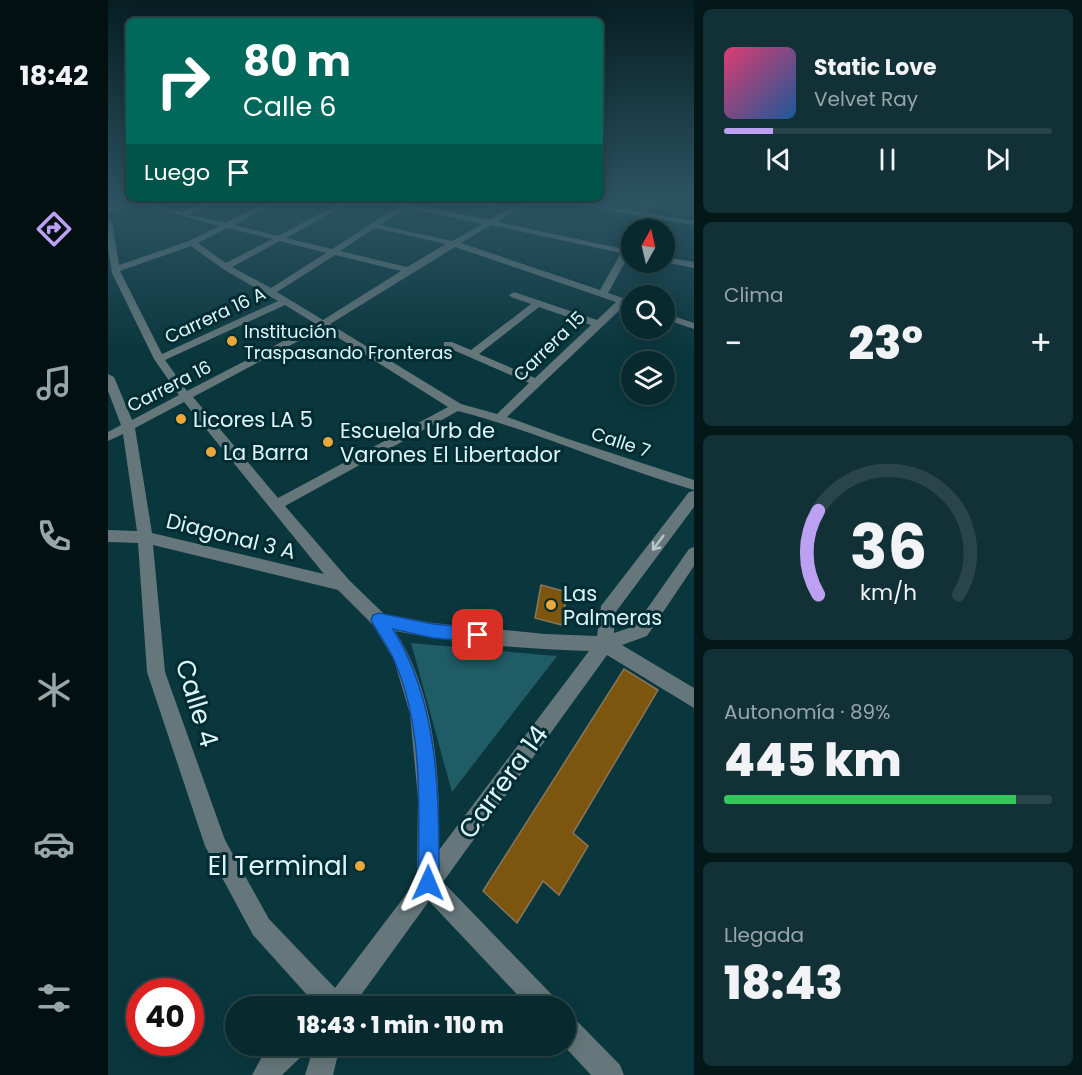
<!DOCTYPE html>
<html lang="es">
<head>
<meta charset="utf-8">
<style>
	:root { --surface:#08292e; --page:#113136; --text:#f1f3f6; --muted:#98a6aa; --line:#29454a; --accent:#bca0f2 }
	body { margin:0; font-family:Poppins,sans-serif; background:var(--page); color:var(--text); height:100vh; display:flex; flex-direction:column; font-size:22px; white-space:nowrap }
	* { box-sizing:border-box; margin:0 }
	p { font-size:20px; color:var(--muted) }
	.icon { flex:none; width:33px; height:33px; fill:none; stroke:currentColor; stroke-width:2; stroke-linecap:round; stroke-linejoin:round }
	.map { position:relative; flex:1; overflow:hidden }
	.sheet { display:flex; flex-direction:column; gap:9px; padding:9px; background:#041719; width:388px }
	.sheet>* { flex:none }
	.hud { position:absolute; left:18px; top:18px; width:477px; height:183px; border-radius:9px; box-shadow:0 3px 15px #0003,0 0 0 2px var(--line); background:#00695c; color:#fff; overflow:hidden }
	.needle { width:39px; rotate:8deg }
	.buttons { position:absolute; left:513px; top:219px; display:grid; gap:12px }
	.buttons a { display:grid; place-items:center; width:54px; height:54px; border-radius:50%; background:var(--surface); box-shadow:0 3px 15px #0003,0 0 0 2px var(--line); font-size:30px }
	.speed { position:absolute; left:18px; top:978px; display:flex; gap:12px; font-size:30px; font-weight:700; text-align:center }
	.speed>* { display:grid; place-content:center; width:78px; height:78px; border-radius:50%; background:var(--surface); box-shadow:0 3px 15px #0003,0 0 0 2px var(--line); line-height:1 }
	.speed .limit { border:9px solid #d22; background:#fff; color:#111 }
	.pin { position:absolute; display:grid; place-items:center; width:51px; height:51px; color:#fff; margin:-26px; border-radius:12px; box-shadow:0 3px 9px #0006 }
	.me { position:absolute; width:66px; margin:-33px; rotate:1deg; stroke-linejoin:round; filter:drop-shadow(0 0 4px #0008) }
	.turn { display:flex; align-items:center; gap:21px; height:126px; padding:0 18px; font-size:27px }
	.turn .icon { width:78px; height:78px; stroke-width:2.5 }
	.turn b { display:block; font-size:42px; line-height:51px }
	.then { display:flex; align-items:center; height:57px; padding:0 18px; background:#0003; gap:12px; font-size:22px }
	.big { font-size:45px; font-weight:800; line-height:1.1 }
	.sheet .card { flex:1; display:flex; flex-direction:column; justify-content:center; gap:9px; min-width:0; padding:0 21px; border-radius:9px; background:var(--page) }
	.sheet .dial { align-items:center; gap:0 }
	.dial svg { height:156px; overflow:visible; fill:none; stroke:var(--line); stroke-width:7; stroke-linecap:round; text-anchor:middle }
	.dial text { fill:var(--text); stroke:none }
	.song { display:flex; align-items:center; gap:18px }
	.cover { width:72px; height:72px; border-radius:9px; background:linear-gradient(135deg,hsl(340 70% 55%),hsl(210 70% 35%)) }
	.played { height:6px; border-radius:3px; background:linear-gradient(90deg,var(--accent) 15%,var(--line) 15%) }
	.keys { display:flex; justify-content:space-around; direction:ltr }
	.heat { display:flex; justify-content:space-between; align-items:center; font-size:33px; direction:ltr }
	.charge { height:9px; border-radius:4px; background:linear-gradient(90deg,#34c759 89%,var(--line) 0) }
	.trip { position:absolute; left:117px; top:996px; width:351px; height:60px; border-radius:30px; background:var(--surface); box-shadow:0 3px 15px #0003,0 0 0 2px var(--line); font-weight:800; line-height:60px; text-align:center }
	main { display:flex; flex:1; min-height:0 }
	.menu { display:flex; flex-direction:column; width:108px; justify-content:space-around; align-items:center; background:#031012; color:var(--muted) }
	.menu .icon { width:42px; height:42px }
	.menu .current { color:var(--accent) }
	.menu b { font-size:27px; color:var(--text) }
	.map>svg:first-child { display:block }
	.green { fill:#1f5c65 }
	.building { fill:#7c550f; stroke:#897559; stroke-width:1.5 }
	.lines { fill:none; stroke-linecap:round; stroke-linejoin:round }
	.minor { fill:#65777a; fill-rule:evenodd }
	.oneway { stroke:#b4c8cc }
	.route { fill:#1a73e8; stroke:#114b97; stroke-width:1.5 }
	.poi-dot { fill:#eca93a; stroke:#002d33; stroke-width:2 }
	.labels { text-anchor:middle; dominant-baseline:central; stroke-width:6; stroke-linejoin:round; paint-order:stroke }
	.far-street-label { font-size:18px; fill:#def4f8; stroke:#002d33 }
	.far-poi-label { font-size:18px; fill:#def4f8; stroke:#002d33; text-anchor:start }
	.poi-label { font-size:21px; fill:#def4f8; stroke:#002d33; text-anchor:start }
	.street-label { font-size:21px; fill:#def4f8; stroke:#002d33 }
	.near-street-label { font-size:26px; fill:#def4f8; stroke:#002d33 }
	.near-poi-label { font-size:26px; fill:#def4f8; stroke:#002d33; text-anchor:end }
</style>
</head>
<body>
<main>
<nav class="menu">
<b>18:42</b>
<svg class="icon current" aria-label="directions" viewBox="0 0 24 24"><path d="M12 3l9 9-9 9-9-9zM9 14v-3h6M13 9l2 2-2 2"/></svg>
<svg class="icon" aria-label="music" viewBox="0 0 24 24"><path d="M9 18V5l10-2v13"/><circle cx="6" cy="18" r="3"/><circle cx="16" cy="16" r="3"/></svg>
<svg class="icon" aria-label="phone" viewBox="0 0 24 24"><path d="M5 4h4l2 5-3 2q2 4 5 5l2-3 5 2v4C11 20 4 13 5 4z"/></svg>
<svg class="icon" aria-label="climate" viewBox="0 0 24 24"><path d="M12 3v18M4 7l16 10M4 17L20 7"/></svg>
<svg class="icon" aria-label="car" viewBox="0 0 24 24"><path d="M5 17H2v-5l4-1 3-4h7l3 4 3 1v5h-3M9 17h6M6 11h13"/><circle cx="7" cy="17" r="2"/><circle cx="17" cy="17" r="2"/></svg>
<svg class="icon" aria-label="filters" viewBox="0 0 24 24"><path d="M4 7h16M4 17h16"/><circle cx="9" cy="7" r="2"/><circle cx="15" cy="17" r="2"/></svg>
</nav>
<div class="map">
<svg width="586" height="1075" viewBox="0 0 586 1075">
	<rect width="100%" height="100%" fill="#0a373e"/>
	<path class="green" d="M303 643 449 656 344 792Z"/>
	<path class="building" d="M433 585 459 592 454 625 427 618Z
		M516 669 550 690 465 833 480 846 451 895 435 881 409 923 375 891Z"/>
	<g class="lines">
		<path class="minor" d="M19 202H40L74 212 97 202H107L81 215 117 223 160 202H170L126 225 170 236 233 202H243L178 238 224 249 291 206 279 202 298 203 381 220 399 210 364 202 405 207 413 202H422L389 222 516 249 524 239V255H521L500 293 524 301V307L517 305 399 417 457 438 586 480V490C506 467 430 432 350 411L177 506 241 580 276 614 325 623 437 634 489 636 493 606 581 492 586 491V507L507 613 506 633 527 626 581 549 586 547V566L539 636 514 645 586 688V708L499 655 335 882 446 997 450 1006H420L321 901 245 1006H209L145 935 97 846 39 672 30 543 0 542V530L29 531 15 434 0 441V432L13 425 0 391V374L6 377 24 420 71 395 46 359 4 273 0 248V219L4 221 11 265 81 241 111 226 29 203 0 213V209ZM299 208 375 224 344 241 272 225ZM383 225 513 253 492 290 353 243ZM119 228 164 239 118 263 90 243ZM267 228 338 244 299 267 232 251ZM172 241 218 253 163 288 124 267ZM83 246 115 269 170 301 54 354 12 271ZM347 247 508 302 489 320 406 292 401 295 403 297 423 304 363 350 344 342H336V346L421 383 389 414 353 404 222 324ZM227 255 293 271 215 320 169 292ZM177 305 208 324 79 391 57 360ZM431 307 483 325 427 378 371 354ZM215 328 340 407 170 498 85 397ZM76 402 216 574 44 533 27 428ZM45 545 230 590 265 625 286 660 302 714 310 798 309 880 227 988 161 919 117 840 57 672ZM287 631C351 644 416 649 481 651L331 850C332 775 328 695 287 631Z
			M457 202H475L533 212 537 202H545L540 213 586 221V225L538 217 532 230H524L531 216Z
			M556 257 586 262V268L556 262Z
			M556 313 586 323V329L556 319Z
			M458 1015 467 1019 512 1065 516 1075H483L456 1046Z
			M166 1046H199L195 1055 174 1075H144L156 1053Z
			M206 1046H232L225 1075H197Z"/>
	</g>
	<defs><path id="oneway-shaft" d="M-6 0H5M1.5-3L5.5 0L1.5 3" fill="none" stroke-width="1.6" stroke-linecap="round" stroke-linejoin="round" transform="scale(1.5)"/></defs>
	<use class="oneway" href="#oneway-shaft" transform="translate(550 543) rotate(127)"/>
	<linearGradient id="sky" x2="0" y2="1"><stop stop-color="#061e22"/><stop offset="0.57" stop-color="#2d5363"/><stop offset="1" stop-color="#2d5363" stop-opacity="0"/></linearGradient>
	<rect width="586" height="353" fill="url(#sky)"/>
	<path class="route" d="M271 613 325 624 370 628 375 631 377 635 375 640 370 642 325 638 285 629C332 705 331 797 331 883L328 891 320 894 313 891 310 883C311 811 316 727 286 660 280 646 270 634 263 620L265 615Z"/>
	<g class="poi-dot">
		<circle cx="124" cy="341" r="6"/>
		<circle cx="73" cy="419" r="6"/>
		<circle cx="220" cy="442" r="6"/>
		<circle cx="103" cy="452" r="6"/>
		<circle cx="443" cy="605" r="6"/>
		<circle cx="252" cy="866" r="6"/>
	</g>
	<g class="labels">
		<g class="far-street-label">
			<text transform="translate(107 315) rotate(-25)">Carrera 16 A</text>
			<text transform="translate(441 346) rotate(-44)">Carrera 15</text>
			<text transform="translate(61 386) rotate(-27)">Carrera 16</text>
			<text transform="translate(513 442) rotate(18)">Calle 7</text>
		</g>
		<g class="far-poi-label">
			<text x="136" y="331">Institución<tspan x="136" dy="21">Traspasando Fronteras</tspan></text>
		</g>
		<g class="poi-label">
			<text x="85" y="419">Licores LA 5</text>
			<text x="232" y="430">Escuela Urb de<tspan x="232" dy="24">Varones El Libertador</tspan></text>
			<text x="115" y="452">La Barra</text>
			<text x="455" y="593">Las<tspan x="455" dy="24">Palmeras</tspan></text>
		</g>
		<g class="street-label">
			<text transform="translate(123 536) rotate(14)">Diagonal 3 A</text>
		</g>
		<g class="near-street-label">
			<text transform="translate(89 703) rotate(73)">Calle 4</text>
			<text transform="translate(395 782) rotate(-54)">Carrera 14</text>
		</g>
		<g class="near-poi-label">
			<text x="240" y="866">El Terminal</text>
		</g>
	</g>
</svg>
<div class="buttons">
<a><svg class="needle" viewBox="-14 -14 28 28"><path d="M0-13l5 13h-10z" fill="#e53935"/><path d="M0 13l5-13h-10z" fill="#98a6aa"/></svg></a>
<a><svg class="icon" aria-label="search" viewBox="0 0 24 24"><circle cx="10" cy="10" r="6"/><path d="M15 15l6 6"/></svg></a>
<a><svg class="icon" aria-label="layers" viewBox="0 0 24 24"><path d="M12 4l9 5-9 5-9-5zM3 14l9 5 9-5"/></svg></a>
</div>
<div class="speed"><div class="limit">40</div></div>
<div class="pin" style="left:370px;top:635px;background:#d93025"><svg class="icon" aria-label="arrive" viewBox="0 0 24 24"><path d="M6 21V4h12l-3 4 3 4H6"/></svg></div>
<svg class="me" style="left:320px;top:883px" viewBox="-20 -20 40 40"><path d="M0-17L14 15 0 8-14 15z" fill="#1a73e8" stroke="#fff" stroke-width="4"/></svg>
<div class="trip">18:43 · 1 min · 110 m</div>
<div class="hud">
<div class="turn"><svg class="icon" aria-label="right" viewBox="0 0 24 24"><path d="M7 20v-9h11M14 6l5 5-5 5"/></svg><div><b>80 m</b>Calle 6</div></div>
<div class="then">Luego<svg class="icon" aria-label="arrive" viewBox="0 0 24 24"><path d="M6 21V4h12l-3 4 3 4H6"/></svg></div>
</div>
</div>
<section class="sheet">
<div class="card">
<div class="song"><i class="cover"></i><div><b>Static Love</b><p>Velvet Ray</p></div></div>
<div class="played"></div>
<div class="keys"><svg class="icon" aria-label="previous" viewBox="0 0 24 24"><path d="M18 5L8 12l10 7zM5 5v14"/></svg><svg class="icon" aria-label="pause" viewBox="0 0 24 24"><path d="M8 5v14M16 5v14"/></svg><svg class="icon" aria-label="next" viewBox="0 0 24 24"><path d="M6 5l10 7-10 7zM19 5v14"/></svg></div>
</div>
<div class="card"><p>Clima</p>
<div class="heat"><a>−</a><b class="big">23°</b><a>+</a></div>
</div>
<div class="card dial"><svg viewBox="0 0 100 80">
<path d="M14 69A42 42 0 1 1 86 69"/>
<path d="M14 69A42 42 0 0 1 14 26" stroke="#bca0f2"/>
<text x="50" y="56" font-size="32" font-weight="700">36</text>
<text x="50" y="72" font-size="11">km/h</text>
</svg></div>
<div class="card"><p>Autonomía · 89%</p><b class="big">445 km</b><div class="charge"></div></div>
<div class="card"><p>Llegada</p><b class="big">18:43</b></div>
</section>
</main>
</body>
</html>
